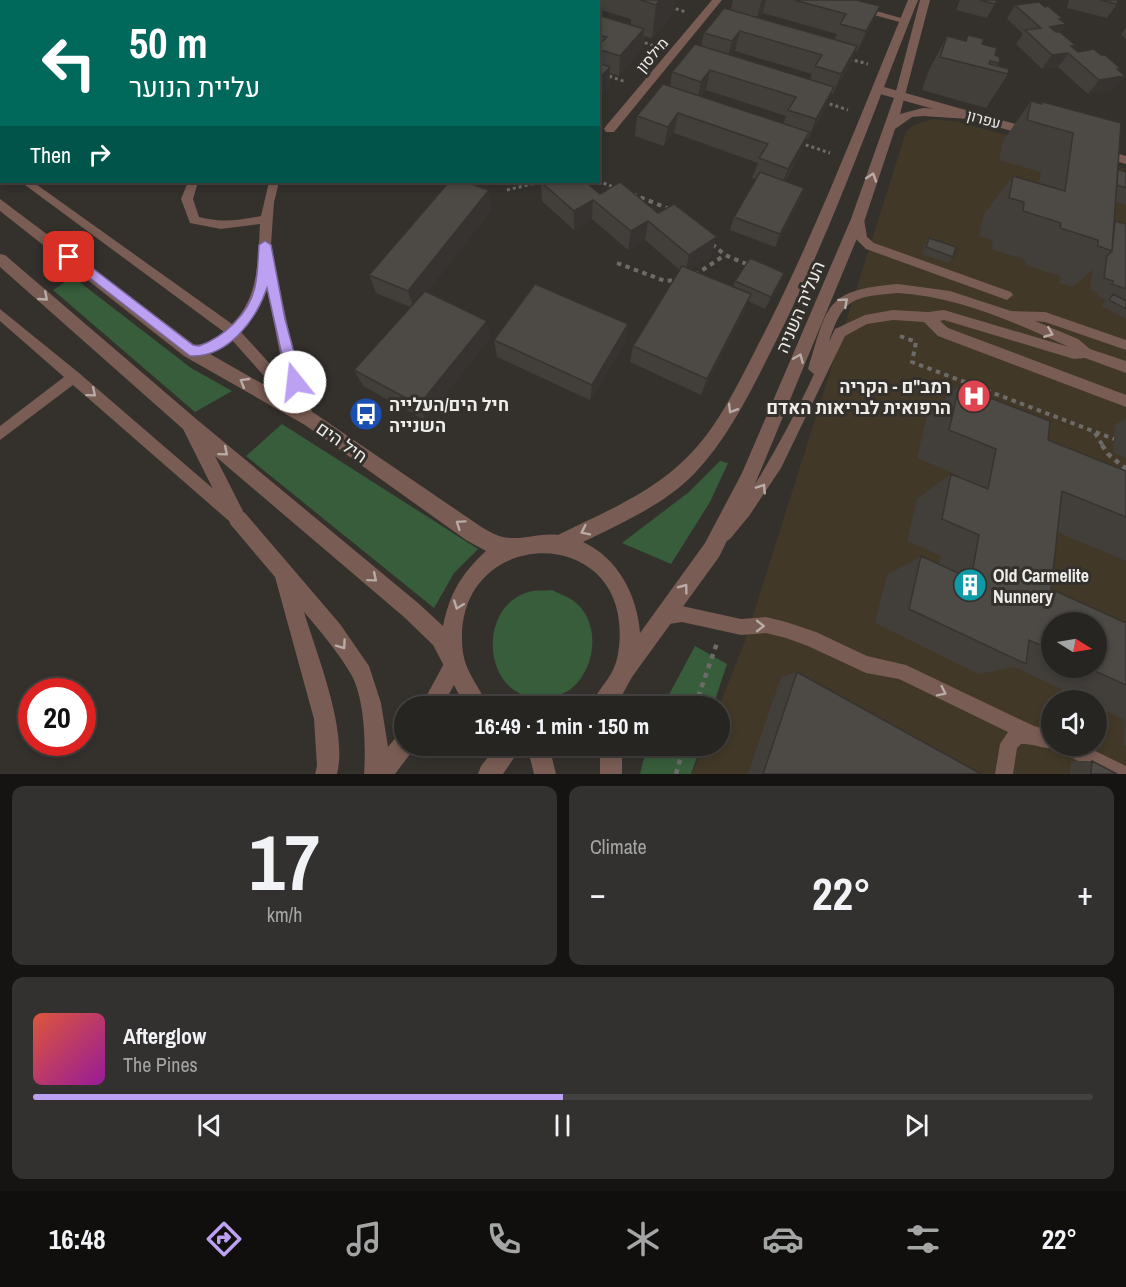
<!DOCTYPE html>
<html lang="en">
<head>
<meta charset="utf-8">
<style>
	:root { --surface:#272522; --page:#33312f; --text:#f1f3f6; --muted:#a4a5a5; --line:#434240; --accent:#bca0f2 }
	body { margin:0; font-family:"Archivo Narrow",Heebo,sans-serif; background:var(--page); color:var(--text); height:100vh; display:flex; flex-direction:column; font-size:22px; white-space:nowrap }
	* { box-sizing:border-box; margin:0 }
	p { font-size:20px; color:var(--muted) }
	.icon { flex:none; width:33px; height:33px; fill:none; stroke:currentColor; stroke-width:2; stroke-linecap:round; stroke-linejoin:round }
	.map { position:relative; height:774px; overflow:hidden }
	.panel { display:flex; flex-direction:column; gap:12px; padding:12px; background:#151413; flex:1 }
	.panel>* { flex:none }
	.hud { position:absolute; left:0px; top:0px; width:600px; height:183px; box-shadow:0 3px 9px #0003,0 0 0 2px var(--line); background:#00695c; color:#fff; overflow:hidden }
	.needle { width:39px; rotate:101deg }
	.controls { position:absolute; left:1041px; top:612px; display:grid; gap:12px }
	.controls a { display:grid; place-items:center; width:66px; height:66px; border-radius:50%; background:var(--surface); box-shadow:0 3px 9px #0003,0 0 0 2px var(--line); font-size:30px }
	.speed { position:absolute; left:18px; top:678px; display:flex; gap:12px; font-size:30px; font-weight:700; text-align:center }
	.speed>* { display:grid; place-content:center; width:78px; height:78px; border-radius:50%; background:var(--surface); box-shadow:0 3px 9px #0003,0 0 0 2px var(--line); line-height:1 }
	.speed .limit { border:9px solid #d22; background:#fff; color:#111 }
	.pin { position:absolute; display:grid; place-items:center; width:51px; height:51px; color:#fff; margin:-26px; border-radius:12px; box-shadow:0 3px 9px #0006 }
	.me { position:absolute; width:66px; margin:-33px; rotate:344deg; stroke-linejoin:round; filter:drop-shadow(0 0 4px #0008) }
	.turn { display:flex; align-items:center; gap:21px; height:126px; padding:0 30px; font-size:27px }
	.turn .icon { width:78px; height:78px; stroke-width:2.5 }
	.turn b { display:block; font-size:42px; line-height:51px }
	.then { display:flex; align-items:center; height:57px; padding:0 30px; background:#0003; gap:12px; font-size:22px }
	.big { font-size:45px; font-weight:800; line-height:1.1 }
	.panel .tile { flex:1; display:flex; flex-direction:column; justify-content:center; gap:9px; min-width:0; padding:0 21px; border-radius:12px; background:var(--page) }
	.panel .dial { align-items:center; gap:0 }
	.dial b { font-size:78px; line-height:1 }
	.song { display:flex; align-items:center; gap:18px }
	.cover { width:72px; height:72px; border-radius:9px; background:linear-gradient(135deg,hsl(10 70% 55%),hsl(300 70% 35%)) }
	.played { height:6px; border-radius:3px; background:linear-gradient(90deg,var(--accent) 50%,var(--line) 50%) }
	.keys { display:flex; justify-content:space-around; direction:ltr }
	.heat { display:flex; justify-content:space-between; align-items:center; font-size:33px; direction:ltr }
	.panel .tiles { flex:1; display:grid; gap:12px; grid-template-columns:1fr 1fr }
	.tile:last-child { grid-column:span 2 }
	.trip { position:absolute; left:394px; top:696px; width:336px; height:60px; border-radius:30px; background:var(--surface); box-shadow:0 3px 9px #0003,0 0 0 2px var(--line); font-weight:800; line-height:60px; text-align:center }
	.tab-bar { display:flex; height:96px; justify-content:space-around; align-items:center; background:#100f0e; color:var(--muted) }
	.tab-bar .icon { width:42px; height:42px }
	.tab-bar .selected { color:var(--accent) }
	.tab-bar b { font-size:27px; color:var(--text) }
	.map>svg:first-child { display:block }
	.medical { fill:#413827; fill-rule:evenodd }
	.green { fill:#375d3b }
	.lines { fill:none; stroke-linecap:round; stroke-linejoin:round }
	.path-far2 { stroke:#6d6b67; stroke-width:3; stroke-dasharray:3 3; stroke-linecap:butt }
	.path-far1 { stroke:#6d6b67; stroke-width:4; stroke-dasharray:4.5 4.5; stroke-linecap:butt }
	.path { stroke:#6d6b67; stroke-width:4.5; stroke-dasharray:5 5; stroke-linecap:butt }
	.service { fill:#795c53; fill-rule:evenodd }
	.minor { fill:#795c53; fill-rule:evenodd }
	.tertiary { fill:#795c53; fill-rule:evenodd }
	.rail { stroke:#a8a6a2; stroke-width:3; stroke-dasharray:8 8; stroke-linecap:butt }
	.wall { fill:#423f3b; fill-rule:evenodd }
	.shaded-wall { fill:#363330 }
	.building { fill:#4d4945; stroke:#363330; stroke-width:1.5 }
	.oneway { stroke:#b9aba6 }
	.route { fill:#bca0f2; stroke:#7a689d; stroke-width:1.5 }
	.labels { text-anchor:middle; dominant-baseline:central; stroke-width:6; stroke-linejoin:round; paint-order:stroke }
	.far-street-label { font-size:15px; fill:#edece9; stroke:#34312d }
	.street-label { font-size:18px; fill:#edece9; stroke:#34312d }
	.poi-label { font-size:18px; font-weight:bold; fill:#edece9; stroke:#34312d; text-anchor:start }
</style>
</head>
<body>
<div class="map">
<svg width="1126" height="774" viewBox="0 0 1126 774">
	<rect width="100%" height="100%" fill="#34312d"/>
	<path class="medical" d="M932 119 959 122 1126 169V774H692L704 746H720L719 706 744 644 906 132 914 125ZM1052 622H1096V668H1052ZM1052 700H1096V746H1052Z"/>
	<path class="green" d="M73 277 191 368 232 391 195 412 53 290Z
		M282 424 478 549 454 573 434 608 246 456Z
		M720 461 728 463 710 502 671 564 622 543 689 492Z
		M552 590C557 593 564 595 569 598 599 615 598 658 578 682 569 693 555 698 542 698 481 700 475 602 533 591 539 590 546 591 552 590Z
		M695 646 727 664 713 706H663Z
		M647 746H701L691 774H640Z"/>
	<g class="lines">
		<path class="path-far2" d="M670 7 686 12
			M639 41 655 46
			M849 59 868 64
			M598 72 626 82
			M824 102 848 110
			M800 143 830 153
			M598 181 616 188
			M507 190 540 182"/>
		<path class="path-far1" d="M632 194 672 210
			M712 244 725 255 749 265
			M617 263 665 281 677 280
			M695 275 725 255
			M900 336 916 342 912 362 1114 439
			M1095 433 1103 446"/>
		<path class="path" d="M1102 445 1108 454 1126 469
			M695 706 717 643
			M676 774 684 746"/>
		<path class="service" d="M453 0H463L452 2Z
			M0 157 2 158V166H0Z
			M21 182H33L232 324C259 298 258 259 260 224L221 229 190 223 181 199 188 182H198L193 199 199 217C220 223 240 220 261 216L269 182H279L274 202 270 258 274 262 297 369 311 406 310 408 315 416 313 420 308 422 303 420 232 340C220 350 201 360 185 355L183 351 185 347 206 343 224 332ZM266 284 283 369 290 386 241 332C254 318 261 302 266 284Z
			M858 215 864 219 867 237 874 243 1011 292 1013 295 1007 300 866 249 856 239 852 219Z
			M898 284 950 291 1011 311 1045 312 1126 340V350L1045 322 1035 321 1078 339 1090 349 1126 361V373L1085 358 1074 359 944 320 940 321 948 328 1126 395V407L938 336 924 322 893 320 867 324 845 336 781 468 749 516 730 539 725 542 720 539 717 534C725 516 745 498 757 481 776 450 793 418 809 385L814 374 808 369C828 304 825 290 898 284ZM898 293C959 297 1014 322 1069 347L944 310 928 312 893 310 865 315 835 329 829 342C843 297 854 297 898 293Z
			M0 309 79 373 239 511 242 516 239 521 234 523 229 521 73 385 0 440V426L64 377 0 321Z
			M671 606H682L741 619 766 617 786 622 816 632 867 656 906 665 1034 726 1052 731V746H1085L1126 766V774H1103L1061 752 1058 747C1047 751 1034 743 1021 744L1017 748 1013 774H995L1000 744 1008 732 899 679 866 673 808 646 786 638 766 633 741 635 682 622 662 625 656 623 654 617 656 611Z"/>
		<path class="minor" d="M712 0H722L614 132H606L604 129 606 126Z
			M820 0H837L908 20 903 23Z
			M877 85 1037 130 1039 133 1033 137 873 92V86Z
			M1098 148 1126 156V164L1094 155 1092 152 1094 149Z
			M238 510 245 513 340 624 369 666 381 703 388 747 397 736 405 733V746H416L395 774H364C366 747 365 701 352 676 339 653 321 632 304 612 317 655 348 731 337 774H315L317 766 314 719 275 577 231 525 229 519 231 513Z
			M454 655 461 658 464 665 443 706H421L447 658Z
			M497 746H522L503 774H478L481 766Z
			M527 746H549L556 774H534Z
			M600 746H622V774H600Z"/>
		<path class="tertiary" d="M908 0H918C872 115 831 233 775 343 752 389 730 436 694 474 665 504 620 524 583 542 618 558 637 595 640 633L705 543 742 473 851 219 895 95 920 0H930L900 114 923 108 969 111 975 115 969 119 923 116 912 117 895 129 865 219 755 484 719 557 632 677 616 706H591C599 686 614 678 618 654 640 518 446 522 463 653 466 673 480 688 488 706H465L433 645 404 617 215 456 247 519 245 525 238 528 231 525 183 429 0 267V254L5 255 195 418 418 603 443 626C450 593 461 574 486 551L466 540 305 425 184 356 0 211V199L196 346 317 415 480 526C490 532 499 538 511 538 526 539 542 533 558 535 600 514 645 496 680 464 715 433 736 388 757 347 815 235 860 116 908 0Z"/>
		<path class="rail" d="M256 2 258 0
			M291 2 294 0"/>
	</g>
	<path class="wall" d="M517 0H675L673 14 652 38 644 36 642 49 619 76 610 73 609 87 598 99V15L631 25V19L598 9V2H516Z
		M733 0H856L871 26 857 52 855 51 849 66 833 94H831L826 107 808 139 806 138 801 152 785 181 804 188 799 201 775 247 730 230 734 217 756 179 752 178 758 163 674 133 664 146 635 136 637 116 670 87 672 72 701 46 704 33 731 10ZM763 13 837 34 835 39 759 18ZM735 51 812 74 810 80 731 55ZM706 90 786 116 783 124 701 97Z
		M960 0H997L987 18 956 10Z
		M1069 0H1118L1117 4 1107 18 1067 8Z
		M1015 5 1045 7 1063 19 1061 21 1066 24 1060 32 1075 45 1073 47 1078 52 1119 71 1125 76 1113 90 1088 94 1058 67 1042 69 1016 44 1023 34 1007 19Z
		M1126 27V39L1121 35Z
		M968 35 982 44 995 55 999 63 997 65 1008 74 986 108 922 90 929 70 947 36 965 41Z
		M1031 101 1041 104 1043 102 1118 169 1126 172V205L1116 202 1115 221 1126 224V318L1125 319 1101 306 1107 300 1098 297V293L1090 290 1093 269 1073 287 1059 283 1060 276 1025 265 1026 260 991 249 993 240 979 236 984 214 1013 176 1039 183 1041 172 999 160 1003 141Z
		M541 182 600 194 711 256 690 270 733 287 735 281 779 286 765 309 748 301 744 312 701 395 630 362 633 346 680 270 645 240 628 250 592 219 574 230 542 201Z
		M492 210 427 292 490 338 425 420 363 386 354 370 410 307 376 293 369 275Z
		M929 238 953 257 948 263 922 254 925 244Z
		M494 340 626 341 590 400 497 357Z
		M959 386 1048 440 1126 471V561L1057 532 1051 589 1126 623V746L1123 745 1125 720 1096 706V700H1085L1014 667 979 674 875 623 887 575 921 556 939 564 941 556 907 541 917 499 951 474 958 477V475L917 458 927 416ZM1052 622 1096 668H1052Z
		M1126 418V458L1113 453 1115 425Z
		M797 672 981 774H748L781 677Z
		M1071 761H1092L1117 774H1070Z"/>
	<path class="shaded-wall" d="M190 0H202V2H188Z
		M561 0H571V1L561 2Z
		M660 0H675L673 14 652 38 656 5Z
		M763 0H766L763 13 756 22 761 2Z
		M880 6 871 26 857 52 866 31Z
		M1066 24 1056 38 1050 27Z
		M644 29 642 49 619 76 620 56Z
		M740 31 735 51 727 61 732 41Z
		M1075 45 1058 67 1042 69 1052 55 1071 46Z
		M857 46 849 66 833 94 841 74Z
		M610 67 609 87 598 99V80Z
		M1117 69H1121L1114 77 1125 76 1113 90 1088 94 1099 80Z
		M710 70 706 90 697 102 701 82Z
		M834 87 826 107 808 139 816 119Z
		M678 113 674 133 664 146 668 127Z
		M809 132 801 152 780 188 788 169Z
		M804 188 799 201 775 247 780 234Z
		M489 190 492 210 414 309 408 291Z
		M593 200 592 219 574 230V211Z
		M648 221 645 240 628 250 631 231Z
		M717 237 711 256 685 274 689 255Z
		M784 273 779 286 765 309 771 297Z
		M751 294 744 312 701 395 707 379Z
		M487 321 490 338 425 420 419 405Z
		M628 324 626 341 590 400 592 385Z"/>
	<path class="building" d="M161 0H190L188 2H159Z
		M517 0H551L556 2H516Z
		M640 0H660L656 5Z
		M794 0H856L880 6 866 31 840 24 846 14Z
		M980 0H997L995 4Z
		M1100 0H1118L1117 4Z
		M1039 2 1045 7 1048 6 1063 19H1059L1066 24 1050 27 1056 32H1060L1075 45 1071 46 1078 52 1094 49 1101 55H1105L1121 69H1117L1125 76 1099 80 1068 53 1052 55 1025 30 1041 28 1015 5Z
		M724 8 857 46 841 74 815 66 822 55 740 31 732 41 704 33Z
		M598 15 644 29 620 56 598 49V46L607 37 598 35Z
		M968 35 984 39 982 44 997 48 995 55 1000 57 999 63 990 61 989 64 1009 69 1008 74 940 57 947 36 966 41Z
		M695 44 834 87 816 119 788 110 796 97 710 70 701 82 672 72Z
		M598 63 610 67 598 80Z
		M663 84 809 132 788 169 759 158 768 144 678 113 668 127 637 116Z
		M1031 101 1042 104 1043 102 1121 123 1112 251 1098 246V240L1060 228 1061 223 1023 211 1024 202 1009 198 1013 176 1065 191 1073 133 1027 120Z
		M1118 169 1126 172V188L1117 185Z
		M760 172 804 188 780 234 734 217Z
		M449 182H464L489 190 408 291 369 275Z
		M541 182H586L600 194 620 182 658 213 674 204 717 237 689 255 648 221 631 231 593 200 574 211Z
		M1115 221 1126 224V289L1112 284 1113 281 1104 278 1107 256 1112 251Z
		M929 238 956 247 953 257 926 247Z
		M750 258 784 273 771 297 735 281Z
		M682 266 751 294 707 379 633 346Z
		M535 284 628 324 592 385 494 340Z
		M425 291 487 321 419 405 354 370Z
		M1113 294 1126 301V309L1109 300Z
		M959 386 1050 421 1048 440 1126 471V517L1062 491 1051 589 1126 623V685L1088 668H1096V622H1052V650L1029 640 1026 664 909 609 921 556 971 579 979 535 942 519 951 474 988 489 996 449 949 430Z
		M797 672 981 774H763Z
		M1092 761 1117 774H1091Z"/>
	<defs><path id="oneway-chevron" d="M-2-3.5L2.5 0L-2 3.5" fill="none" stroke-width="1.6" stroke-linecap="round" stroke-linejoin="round" transform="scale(1.5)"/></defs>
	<g class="oneway">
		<use href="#oneway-chevron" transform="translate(872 177) rotate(-72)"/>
		<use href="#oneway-chevron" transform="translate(44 297) rotate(41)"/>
		<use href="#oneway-chevron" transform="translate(844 302) rotate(-41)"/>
		<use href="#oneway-chevron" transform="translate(1049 333) rotate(22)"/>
		<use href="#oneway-chevron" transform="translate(799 358) rotate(-67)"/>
		<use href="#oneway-chevron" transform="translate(244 382) rotate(-150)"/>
		<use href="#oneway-chevron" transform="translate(92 393) rotate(40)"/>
		<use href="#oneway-chevron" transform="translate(732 409) rotate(121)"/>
		<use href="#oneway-chevron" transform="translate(224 452) rotate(40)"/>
		<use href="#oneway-chevron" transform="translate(762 488) rotate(-57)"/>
		<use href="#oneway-chevron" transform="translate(460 524) rotate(-145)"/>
		<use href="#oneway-chevron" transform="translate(585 531) rotate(154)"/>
		<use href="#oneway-chevron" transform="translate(373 578) rotate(40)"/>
		<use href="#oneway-chevron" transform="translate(684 588) rotate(-53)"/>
		<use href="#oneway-chevron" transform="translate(458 605) rotate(110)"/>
		<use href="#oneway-chevron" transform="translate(760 626)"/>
		<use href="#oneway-chevron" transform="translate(342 645) rotate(55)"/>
		<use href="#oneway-chevron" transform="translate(942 692) rotate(26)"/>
	</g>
	<path class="route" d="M265 241 271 245 285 319 302 382 300 386H290L288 382 267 288C256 320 228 358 190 356L63 257 65 254H74L193 345 199 346C224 337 249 314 255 287 258 274 258 259 259 245Z"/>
	<defs>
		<g id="hospital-disc" transform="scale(1.725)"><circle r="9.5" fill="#e0444e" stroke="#34312d"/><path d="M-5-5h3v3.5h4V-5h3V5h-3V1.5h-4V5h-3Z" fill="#fff"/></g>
		<g id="bus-disc" transform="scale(1.725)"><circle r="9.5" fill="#1a4fb4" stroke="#34312d"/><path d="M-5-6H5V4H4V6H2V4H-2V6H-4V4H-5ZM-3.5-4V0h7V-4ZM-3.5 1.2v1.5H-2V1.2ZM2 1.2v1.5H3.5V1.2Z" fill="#fff"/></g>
		<g id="building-disc" transform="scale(1.725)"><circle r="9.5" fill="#0f9aa8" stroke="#34312d"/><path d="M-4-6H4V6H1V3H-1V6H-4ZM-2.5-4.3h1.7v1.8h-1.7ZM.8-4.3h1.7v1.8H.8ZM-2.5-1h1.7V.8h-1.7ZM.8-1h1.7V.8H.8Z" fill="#fff"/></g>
	</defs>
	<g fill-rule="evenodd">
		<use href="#hospital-disc" x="974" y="396"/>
		<use href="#bus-disc" x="366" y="414"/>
		<use href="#building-disc" x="970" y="585"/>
	</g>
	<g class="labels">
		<g class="far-street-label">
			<text transform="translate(652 55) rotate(-50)">מילסון</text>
			<text transform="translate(984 119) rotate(16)">עפרון</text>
		</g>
		<g class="street-label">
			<text transform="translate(800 307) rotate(-67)">העליה השניה</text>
			<text transform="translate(342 442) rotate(35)">חיל הים</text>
		</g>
		<g class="poi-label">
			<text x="951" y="386" text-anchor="end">רמב"ם - הקריה<tspan x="951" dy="21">הרפואית לבריאות האדם</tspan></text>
			<text x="389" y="404">חיל הים/העלייה<tspan x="389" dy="21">השנייה</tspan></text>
			<text x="993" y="575">Old Carmelite<tspan x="993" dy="21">Nunnery</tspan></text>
		</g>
	</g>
</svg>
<div class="controls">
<a><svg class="needle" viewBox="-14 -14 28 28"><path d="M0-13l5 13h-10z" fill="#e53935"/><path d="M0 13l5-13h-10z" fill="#a4a5a5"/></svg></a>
<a><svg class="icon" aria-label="sound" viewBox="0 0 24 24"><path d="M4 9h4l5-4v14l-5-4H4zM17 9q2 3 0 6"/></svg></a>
</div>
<div class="speed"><div class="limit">20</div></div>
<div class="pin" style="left:69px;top:257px;background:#d93025"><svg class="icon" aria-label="arrive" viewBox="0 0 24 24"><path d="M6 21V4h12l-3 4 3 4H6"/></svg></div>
<svg class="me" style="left:295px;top:382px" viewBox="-20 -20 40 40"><circle r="19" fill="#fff"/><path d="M0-13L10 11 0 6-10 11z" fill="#bca0f2"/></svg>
<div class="trip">16:49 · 1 min · 150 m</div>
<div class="hud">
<div class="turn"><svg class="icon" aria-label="left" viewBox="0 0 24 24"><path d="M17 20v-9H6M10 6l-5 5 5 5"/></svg><div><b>50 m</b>עליית הנוער</div></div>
<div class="then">Then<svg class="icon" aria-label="right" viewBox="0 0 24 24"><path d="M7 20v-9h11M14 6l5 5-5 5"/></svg></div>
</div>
</div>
<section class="panel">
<div class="tiles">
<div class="tile dial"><b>17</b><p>km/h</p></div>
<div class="tile"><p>Climate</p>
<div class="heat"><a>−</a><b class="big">22°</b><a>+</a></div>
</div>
<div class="tile">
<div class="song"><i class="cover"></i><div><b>Afterglow</b><p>The Pines</p></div></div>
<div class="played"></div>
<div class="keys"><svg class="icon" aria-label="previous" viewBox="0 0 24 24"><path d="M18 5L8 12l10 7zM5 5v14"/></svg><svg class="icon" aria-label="pause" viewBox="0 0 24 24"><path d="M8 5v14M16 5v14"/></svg><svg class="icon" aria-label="next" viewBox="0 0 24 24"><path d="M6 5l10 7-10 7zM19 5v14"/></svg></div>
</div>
</div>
</section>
<nav class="tab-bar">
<b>16:48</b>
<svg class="icon selected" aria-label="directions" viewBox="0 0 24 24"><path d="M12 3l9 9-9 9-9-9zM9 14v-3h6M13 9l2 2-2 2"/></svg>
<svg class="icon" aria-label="music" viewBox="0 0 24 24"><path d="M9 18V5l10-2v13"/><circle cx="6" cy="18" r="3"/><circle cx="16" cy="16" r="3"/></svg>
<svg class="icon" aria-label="phone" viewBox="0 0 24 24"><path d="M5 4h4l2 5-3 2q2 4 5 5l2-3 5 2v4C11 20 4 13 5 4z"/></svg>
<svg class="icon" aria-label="climate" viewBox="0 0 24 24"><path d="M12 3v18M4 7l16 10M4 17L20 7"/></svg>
<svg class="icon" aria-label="car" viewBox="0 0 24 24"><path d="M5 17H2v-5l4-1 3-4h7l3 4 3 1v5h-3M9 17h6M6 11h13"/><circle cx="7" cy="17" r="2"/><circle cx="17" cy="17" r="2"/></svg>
<svg class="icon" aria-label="filters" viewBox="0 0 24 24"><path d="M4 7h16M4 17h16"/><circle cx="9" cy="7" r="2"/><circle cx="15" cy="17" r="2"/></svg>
<b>22°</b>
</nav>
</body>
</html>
